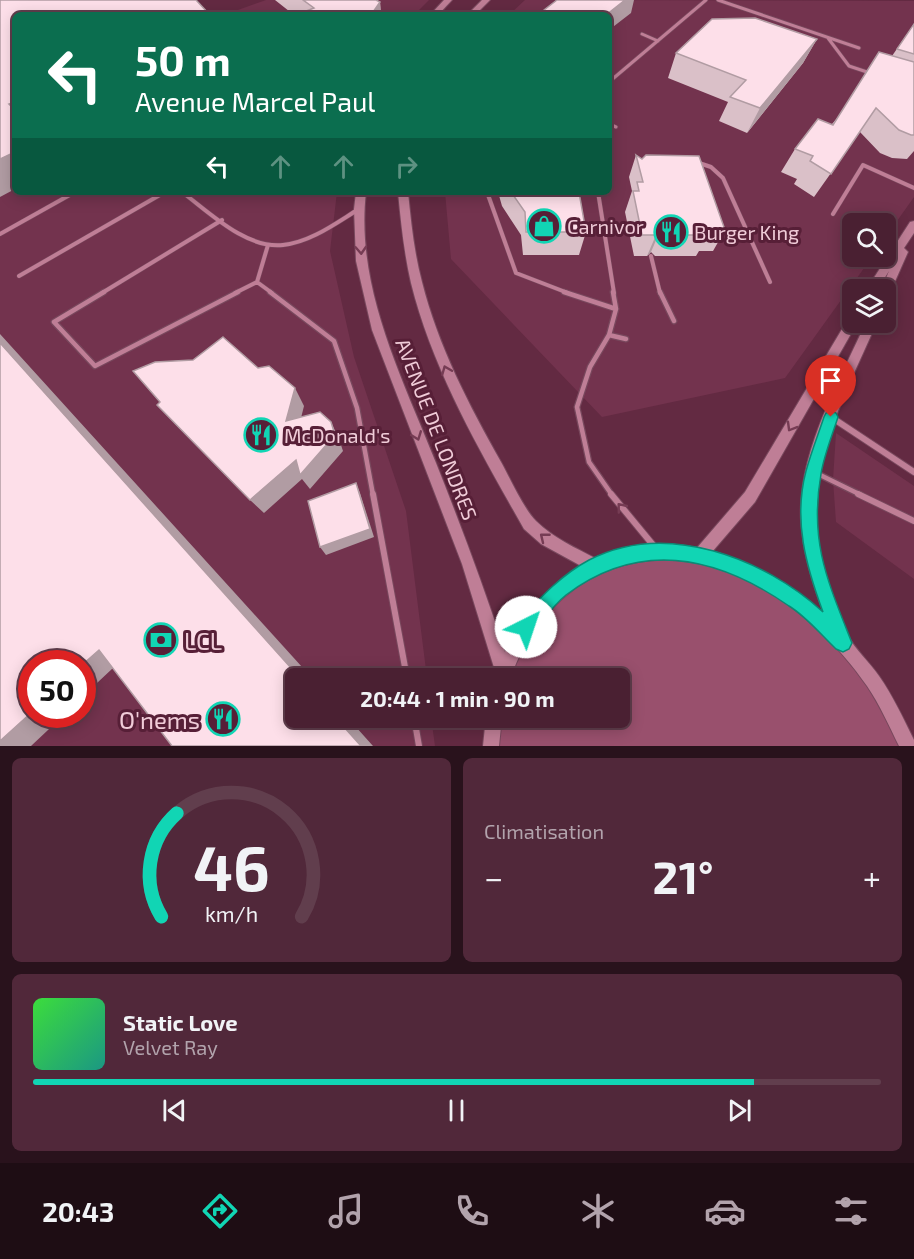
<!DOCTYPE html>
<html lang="fr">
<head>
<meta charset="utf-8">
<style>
	:root { --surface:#4a2032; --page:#51283a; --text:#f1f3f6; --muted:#b2a3ac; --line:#613e4d; --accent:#11d5b4 }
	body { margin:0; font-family:"Exo 2",sans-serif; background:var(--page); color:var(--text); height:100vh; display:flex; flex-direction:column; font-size:22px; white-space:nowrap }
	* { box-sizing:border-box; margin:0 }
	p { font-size:20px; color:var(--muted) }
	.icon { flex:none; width:33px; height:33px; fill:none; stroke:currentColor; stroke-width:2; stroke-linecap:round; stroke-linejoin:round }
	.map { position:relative; height:746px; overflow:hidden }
	.panel { display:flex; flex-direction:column; gap:12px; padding:12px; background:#29121c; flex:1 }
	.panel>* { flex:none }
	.top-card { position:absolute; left:12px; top:12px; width:600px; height:183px; border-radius:9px; box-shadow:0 3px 15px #0003,0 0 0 2px var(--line); background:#0b6e4f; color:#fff; overflow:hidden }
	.tools { position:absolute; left:842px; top:213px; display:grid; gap:12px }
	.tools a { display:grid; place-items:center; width:54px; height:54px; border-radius:9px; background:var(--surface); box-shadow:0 3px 15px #0003,0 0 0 2px var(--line); font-size:30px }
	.speed { position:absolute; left:18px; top:650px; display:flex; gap:12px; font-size:30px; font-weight:700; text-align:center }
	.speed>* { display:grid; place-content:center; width:78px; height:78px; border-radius:50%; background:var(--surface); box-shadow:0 3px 15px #0003,0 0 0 2px var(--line); line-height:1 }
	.speed .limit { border:9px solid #d22; background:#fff; color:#111 }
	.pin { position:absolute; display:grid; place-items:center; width:51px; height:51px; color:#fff; margin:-62px -26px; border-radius:50% 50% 50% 0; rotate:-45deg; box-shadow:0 0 6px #0007 }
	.pin .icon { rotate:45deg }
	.me { position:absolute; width:66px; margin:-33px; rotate:41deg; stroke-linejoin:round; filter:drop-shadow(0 0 4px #0008) }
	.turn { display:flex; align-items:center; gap:21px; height:126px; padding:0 24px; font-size:27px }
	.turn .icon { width:78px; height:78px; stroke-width:2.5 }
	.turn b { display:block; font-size:42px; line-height:51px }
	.lanes { display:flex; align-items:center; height:57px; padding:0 24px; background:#0003; justify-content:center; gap:30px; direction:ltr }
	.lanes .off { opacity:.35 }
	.big { font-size:45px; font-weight:700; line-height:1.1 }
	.panel .widget { flex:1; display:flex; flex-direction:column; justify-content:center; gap:9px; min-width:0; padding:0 21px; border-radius:9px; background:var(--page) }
	.panel .dial { align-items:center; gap:0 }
	.dial svg { height:156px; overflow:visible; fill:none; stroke:var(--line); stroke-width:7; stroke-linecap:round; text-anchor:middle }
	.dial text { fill:var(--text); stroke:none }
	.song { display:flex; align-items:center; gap:18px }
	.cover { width:72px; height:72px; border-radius:9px; background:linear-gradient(135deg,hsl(120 70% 55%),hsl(170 70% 35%)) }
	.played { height:6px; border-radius:3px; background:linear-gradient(90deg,var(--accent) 85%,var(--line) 85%) }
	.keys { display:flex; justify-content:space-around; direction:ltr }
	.heat { display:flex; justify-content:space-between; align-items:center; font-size:33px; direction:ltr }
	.panel .tiles { flex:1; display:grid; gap:12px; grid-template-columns:1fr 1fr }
	.widget:last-child { grid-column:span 2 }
	.trip { position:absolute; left:285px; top:668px; width:345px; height:60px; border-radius:9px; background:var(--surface); box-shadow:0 3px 15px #0003,0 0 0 2px var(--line); font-weight:700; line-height:60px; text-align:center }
	.menu { display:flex; height:96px; justify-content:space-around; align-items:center; background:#1e0d14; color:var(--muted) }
	.menu .icon { width:42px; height:42px }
	.menu .selected { color:var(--accent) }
	.menu b { font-size:27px; color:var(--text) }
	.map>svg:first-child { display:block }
	.built { fill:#73334e; fill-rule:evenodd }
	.green { fill:#99506d }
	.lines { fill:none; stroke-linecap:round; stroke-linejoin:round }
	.lane-far3-casing { stroke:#78485d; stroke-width:4.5 }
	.lane-far2-casing { stroke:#78485d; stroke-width:5 }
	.lane-far1-casing { stroke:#78485d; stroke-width:7 }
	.lane-casing { stroke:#78485d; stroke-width:8 }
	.street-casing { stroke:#78485d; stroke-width:8 }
	.secondary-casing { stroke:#78485d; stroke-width:2 }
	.lane-far3 { stroke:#bf7e96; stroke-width:3 }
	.lane-far2 { stroke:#bf7e96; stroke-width:4 }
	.lane-far1 { stroke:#bf7e96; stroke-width:4.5 }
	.lane { stroke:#bf7e96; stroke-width:6 }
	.street { stroke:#bf7e96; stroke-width:6 }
	.secondary { fill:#bf7e96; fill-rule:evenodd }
	.wall { fill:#dac0c8 }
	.shaded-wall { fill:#b19ca3 }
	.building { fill:#fddfe9; stroke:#b19ca3; stroke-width:1.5 }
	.oneway { stroke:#763c54 }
	.route { fill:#11d5b4; stroke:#0b8a75; stroke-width:1.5 }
	.labels { text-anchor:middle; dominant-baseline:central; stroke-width:6; stroke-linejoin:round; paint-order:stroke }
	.poi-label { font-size:20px; fill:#f0ccd8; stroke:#571f37; text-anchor:start }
	.street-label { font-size:20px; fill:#f0ccd8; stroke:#571f37 }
	.near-poi-label { font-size:24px; fill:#f0ccd8; stroke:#571f37; text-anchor:start }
</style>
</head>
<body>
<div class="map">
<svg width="914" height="746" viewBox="0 0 914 746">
	<rect width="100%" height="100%" fill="#632a42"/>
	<path class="built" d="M266 0H429L414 15H224Z
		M525 0 914 1V197L885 238V224H852V256L872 257 785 378 602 417 451 259 445 192H609V15H509Z
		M15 55V192H337L330 251 354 357 406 511 427 678H296V717H431L435 746H0V62ZM32 663H82V714H32Z
		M836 433 914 486V579L836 522 833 480Z"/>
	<path class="green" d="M658 551 749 572 843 643 908 746H491L494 717H620V678H503L558 591Z"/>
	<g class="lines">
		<g class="lane-far3-casing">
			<path id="lane-far3" d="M718 0 859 48
				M642 34 658 41
				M828 38 849 66 870 73
				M609 82 706 0
				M609 124 616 127"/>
		</g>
		<g class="lane-far2-casing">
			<path id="lane-far2" d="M696 162 711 167 723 178 770 282
				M182 192C210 213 246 249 283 245 311 242 336 223 359 209
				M487 192 516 273 568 293
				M598 192 614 293
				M833 214 863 165 914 188
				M0 234 75 192
				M651 256 660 293
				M19 276 165 192
				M257 282 272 293
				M102 293 222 220
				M235 293 257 282 268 245"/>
		</g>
		<g class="lane-far1-casing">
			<path id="lane-far1" d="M104 292 54 322 95 366 238 292
				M270 292 334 341 357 408 373 495
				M564 292 616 309
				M660 292 674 321
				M609 335 626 339
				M816 473 861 495
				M612 495 589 462 577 407 590 367 609 335 616 309 613 292"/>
		</g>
		<g class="lane-casing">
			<path id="lane" d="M373 494 407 678
				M611 494 658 551
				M858 494 914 521
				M414 717 419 746"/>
		</g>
		<g class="street-casing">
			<path id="street" d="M831 417 914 472"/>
		</g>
		<g class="secondary-casing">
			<path id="secondary" d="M444 0H452L438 15H430Z
				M482 0H490L475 15H467Z
				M356 192H366C355 287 402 377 436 463 461 526 484 587 505 652 522 616 548 587 583 567L541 544 524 529C480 451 433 371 411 283 404 253 401 223 398 192H408C411 222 414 252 422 282 438 346 469 405 501 462 510 478 523 508 536 521 553 538 576 548 597 559 630 547 662 545 696 549L745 492 848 319 852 317V322H857L856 325 755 502 712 552C754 564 791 585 824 614 813 584 803 554 801 521 797 454 839 382 866 322H877C850 384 815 448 815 517 815 545 824 572 833 598 838 610 841 624 848 636 855 649 870 663 879 676 893 696 903 718 914 740V746H899C889 726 880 705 867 686 807 599 693 522 588 580 552 601 523 638 511 678H495L496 674 462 564 372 330 356 261 354 209Z
				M914 221V233L904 248 908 252 889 295 885 296V290H881L889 271 877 290H866L910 222Z
				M486 717H502L499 746H483Z"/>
		</g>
		<use href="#lane-far3" class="lane-far3"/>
		<use href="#lane-far2" class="lane-far2"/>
		<use href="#lane-far1" class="lane-far1"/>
		<use href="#lane" class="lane"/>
		<use href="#street" class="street"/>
		<use href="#secondary" class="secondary"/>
	</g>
	<path class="wall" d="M275 0H376L380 2 381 15H294Z
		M914 24V151L907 159 892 158 880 153 860 132 814 197 794 184 797 179 781 172 795 149 832 124 892 56Z
		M817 39 803 63 747 133 719 121 728 102 668 78 676 53Z
		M636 155 725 230 713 251H699L696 256H655L651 252 647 256H634L625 212 632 191 629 177Z
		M498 192H579L586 232 579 255H523L521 235 502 206Z"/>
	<path class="shaded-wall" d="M625 0H634L631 13 609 30V15H606Z
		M380 2 381 15H371Z
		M817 39 803 63 747 133 760 108Z
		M15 102V113L9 104Z
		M15 152V189L0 197V159Z
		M660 231 651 252 647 256 656 235Z
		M0 334 312 678H300L0 343Z
		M295 388 304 406 296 438 286 421Z
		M331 422 339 439 343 451 310 489 302 479 264 513 250 500 296 460Z
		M356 483 360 493 374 537 326 555 320 547Z
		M99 650 128 654 82 697V665Z
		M32 712V714H65L31 746H0V741Z
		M335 717H347L373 746H361Z"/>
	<path class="building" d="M0 0H196L210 15H15V102L9 104 15 110V152L0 159Z
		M303 0H376L380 2 371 15H296L314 8Z
		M557 0H625L606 15H540L544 10Z
		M755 18 817 39 760 108 730 97 746 80 676 53 712 19Z
		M914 24V54L897 49Z
		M879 52 914 62V135H911L899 130 876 108 831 174 810 161 813 156 795 149 818 119 833 125Z
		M636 155 642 159 646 155 699 156 725 230H706L708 235H665L660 231 656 235H642L633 191H639L637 182H643Z
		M511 192H579L586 232H526L525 212Z
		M223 337 258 368 269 366 295 388 286 421 320 412 331 422 335 435 300 475 296 460 250 500 157 405 160 402 133 371 155 362 193 360Z
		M0 343 300 678H296V717H335L361 746H172L99 650 82 665V663H32V712L0 741Z
		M356 483 370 529 320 547 308 501Z"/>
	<defs><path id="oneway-chevron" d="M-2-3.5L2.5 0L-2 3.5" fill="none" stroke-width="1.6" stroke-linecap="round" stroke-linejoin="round" transform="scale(1.5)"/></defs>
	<g class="oneway">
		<use href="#oneway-chevron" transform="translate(361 250) rotate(87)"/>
		<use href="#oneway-chevron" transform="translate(446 370) rotate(-112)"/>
		<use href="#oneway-chevron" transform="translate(791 427) rotate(120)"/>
		<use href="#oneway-chevron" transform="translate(417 436) rotate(69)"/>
		<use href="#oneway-chevron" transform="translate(621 507) rotate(-129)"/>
		<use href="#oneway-chevron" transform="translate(544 537) rotate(-141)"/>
	</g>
	<path class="route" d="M831 411 836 413 838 417C832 436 824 455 821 474 809 542 828 582 852 643L849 649 843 652 836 649C821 635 807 617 789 606 717 556 640 539 566 595 553 605 543 621 533 633L526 635 520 633 518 627 520 620C541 597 561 575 589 560 666 520 764 558 823 612 806 566 793 520 806 471 811 453 818 435 824 417L826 413Z"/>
	<defs>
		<g id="shop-ring" transform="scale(1.725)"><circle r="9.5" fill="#571f37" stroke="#11d5b4" stroke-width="1.5"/><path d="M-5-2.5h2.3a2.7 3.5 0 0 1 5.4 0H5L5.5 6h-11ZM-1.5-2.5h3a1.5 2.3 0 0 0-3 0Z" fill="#11d5b4"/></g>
		<g id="restaurant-ring" transform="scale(1.725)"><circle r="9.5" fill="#571f37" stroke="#11d5b4" stroke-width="1.5"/><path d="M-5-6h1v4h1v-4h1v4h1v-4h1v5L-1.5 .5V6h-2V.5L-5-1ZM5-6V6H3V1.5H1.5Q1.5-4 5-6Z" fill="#11d5b4"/></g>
		<g id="bank-ring" transform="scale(1.725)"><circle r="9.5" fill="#571f37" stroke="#11d5b4" stroke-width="1.5"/><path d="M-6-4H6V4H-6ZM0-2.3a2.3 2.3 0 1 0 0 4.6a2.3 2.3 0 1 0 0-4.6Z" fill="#11d5b4"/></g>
	</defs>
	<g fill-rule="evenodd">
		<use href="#shop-ring" x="544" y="226"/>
		<use href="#restaurant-ring" x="671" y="232"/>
		<use href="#restaurant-ring" x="261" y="435"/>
		<use href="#bank-ring" x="161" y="640"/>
		<use href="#restaurant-ring" x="223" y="719"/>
	</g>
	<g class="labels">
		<g class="poi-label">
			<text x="567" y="226">Carnivor</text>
			<text x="694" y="232">Burger King</text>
			<text x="284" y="435">McDonald's</text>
		</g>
		<g class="street-label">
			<text transform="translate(437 429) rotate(69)">AVENUE DE LONDRES</text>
		</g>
		<g class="near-poi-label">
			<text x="184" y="640">LCL</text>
			<text x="200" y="719" text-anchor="end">O'nems</text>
		</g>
	</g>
</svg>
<div class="tools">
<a><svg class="icon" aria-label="search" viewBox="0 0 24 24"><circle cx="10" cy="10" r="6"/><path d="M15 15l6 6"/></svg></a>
<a><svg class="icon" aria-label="layers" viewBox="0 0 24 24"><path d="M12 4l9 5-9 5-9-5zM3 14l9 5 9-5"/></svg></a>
</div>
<div class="speed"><div class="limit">50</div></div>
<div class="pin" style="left:831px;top:417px;background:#d93025"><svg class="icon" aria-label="arrive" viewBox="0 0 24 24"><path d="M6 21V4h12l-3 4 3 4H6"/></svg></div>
<svg class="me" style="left:526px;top:627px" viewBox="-20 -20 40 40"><circle r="19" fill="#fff"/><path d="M0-13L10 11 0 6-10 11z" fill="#11d5b4"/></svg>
<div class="trip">20:44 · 1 min · 90 m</div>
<div class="top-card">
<div class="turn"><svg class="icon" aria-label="left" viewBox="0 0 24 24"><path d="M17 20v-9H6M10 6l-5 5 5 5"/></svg><div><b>50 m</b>Avenue Marcel Paul</div></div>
<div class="lanes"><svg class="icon" aria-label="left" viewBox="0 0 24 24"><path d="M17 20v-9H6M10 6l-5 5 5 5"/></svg><svg class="icon off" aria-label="ahead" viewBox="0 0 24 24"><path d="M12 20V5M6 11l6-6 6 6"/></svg><svg class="icon off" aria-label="ahead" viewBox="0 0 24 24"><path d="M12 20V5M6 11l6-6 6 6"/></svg><svg class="icon off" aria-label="right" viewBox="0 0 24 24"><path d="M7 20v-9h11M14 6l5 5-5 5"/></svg></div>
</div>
</div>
<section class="panel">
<div class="tiles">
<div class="widget dial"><svg viewBox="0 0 100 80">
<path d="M14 69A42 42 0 1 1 86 69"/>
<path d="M14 69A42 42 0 0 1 22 16" stroke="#11d5b4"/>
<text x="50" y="56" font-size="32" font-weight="700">46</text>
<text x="50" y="72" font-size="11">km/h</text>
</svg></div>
<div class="widget"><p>Climatisation</p>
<div class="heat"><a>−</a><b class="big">21°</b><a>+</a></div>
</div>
<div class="widget">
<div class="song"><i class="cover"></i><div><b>Static Love</b><p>Velvet Ray</p></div></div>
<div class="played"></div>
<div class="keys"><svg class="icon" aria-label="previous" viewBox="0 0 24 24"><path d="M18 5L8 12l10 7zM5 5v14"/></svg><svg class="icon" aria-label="pause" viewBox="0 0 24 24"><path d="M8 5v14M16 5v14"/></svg><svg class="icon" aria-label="next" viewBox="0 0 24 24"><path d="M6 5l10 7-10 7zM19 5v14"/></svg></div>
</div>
</div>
</section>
<nav class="menu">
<b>20:43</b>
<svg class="icon selected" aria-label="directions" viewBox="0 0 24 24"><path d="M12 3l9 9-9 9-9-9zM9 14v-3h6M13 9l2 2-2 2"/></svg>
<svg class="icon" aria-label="music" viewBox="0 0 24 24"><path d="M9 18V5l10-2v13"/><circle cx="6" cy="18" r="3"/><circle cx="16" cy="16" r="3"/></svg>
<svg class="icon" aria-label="phone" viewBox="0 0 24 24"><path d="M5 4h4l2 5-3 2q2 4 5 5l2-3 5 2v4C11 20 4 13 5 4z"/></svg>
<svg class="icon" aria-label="climate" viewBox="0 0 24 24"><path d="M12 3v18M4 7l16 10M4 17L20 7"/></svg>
<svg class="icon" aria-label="car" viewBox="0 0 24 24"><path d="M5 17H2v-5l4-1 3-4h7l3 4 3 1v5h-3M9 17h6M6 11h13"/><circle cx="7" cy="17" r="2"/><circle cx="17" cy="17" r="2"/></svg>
<svg class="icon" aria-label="filters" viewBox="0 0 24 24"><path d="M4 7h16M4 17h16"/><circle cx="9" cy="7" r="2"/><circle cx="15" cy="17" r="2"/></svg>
</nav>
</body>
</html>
